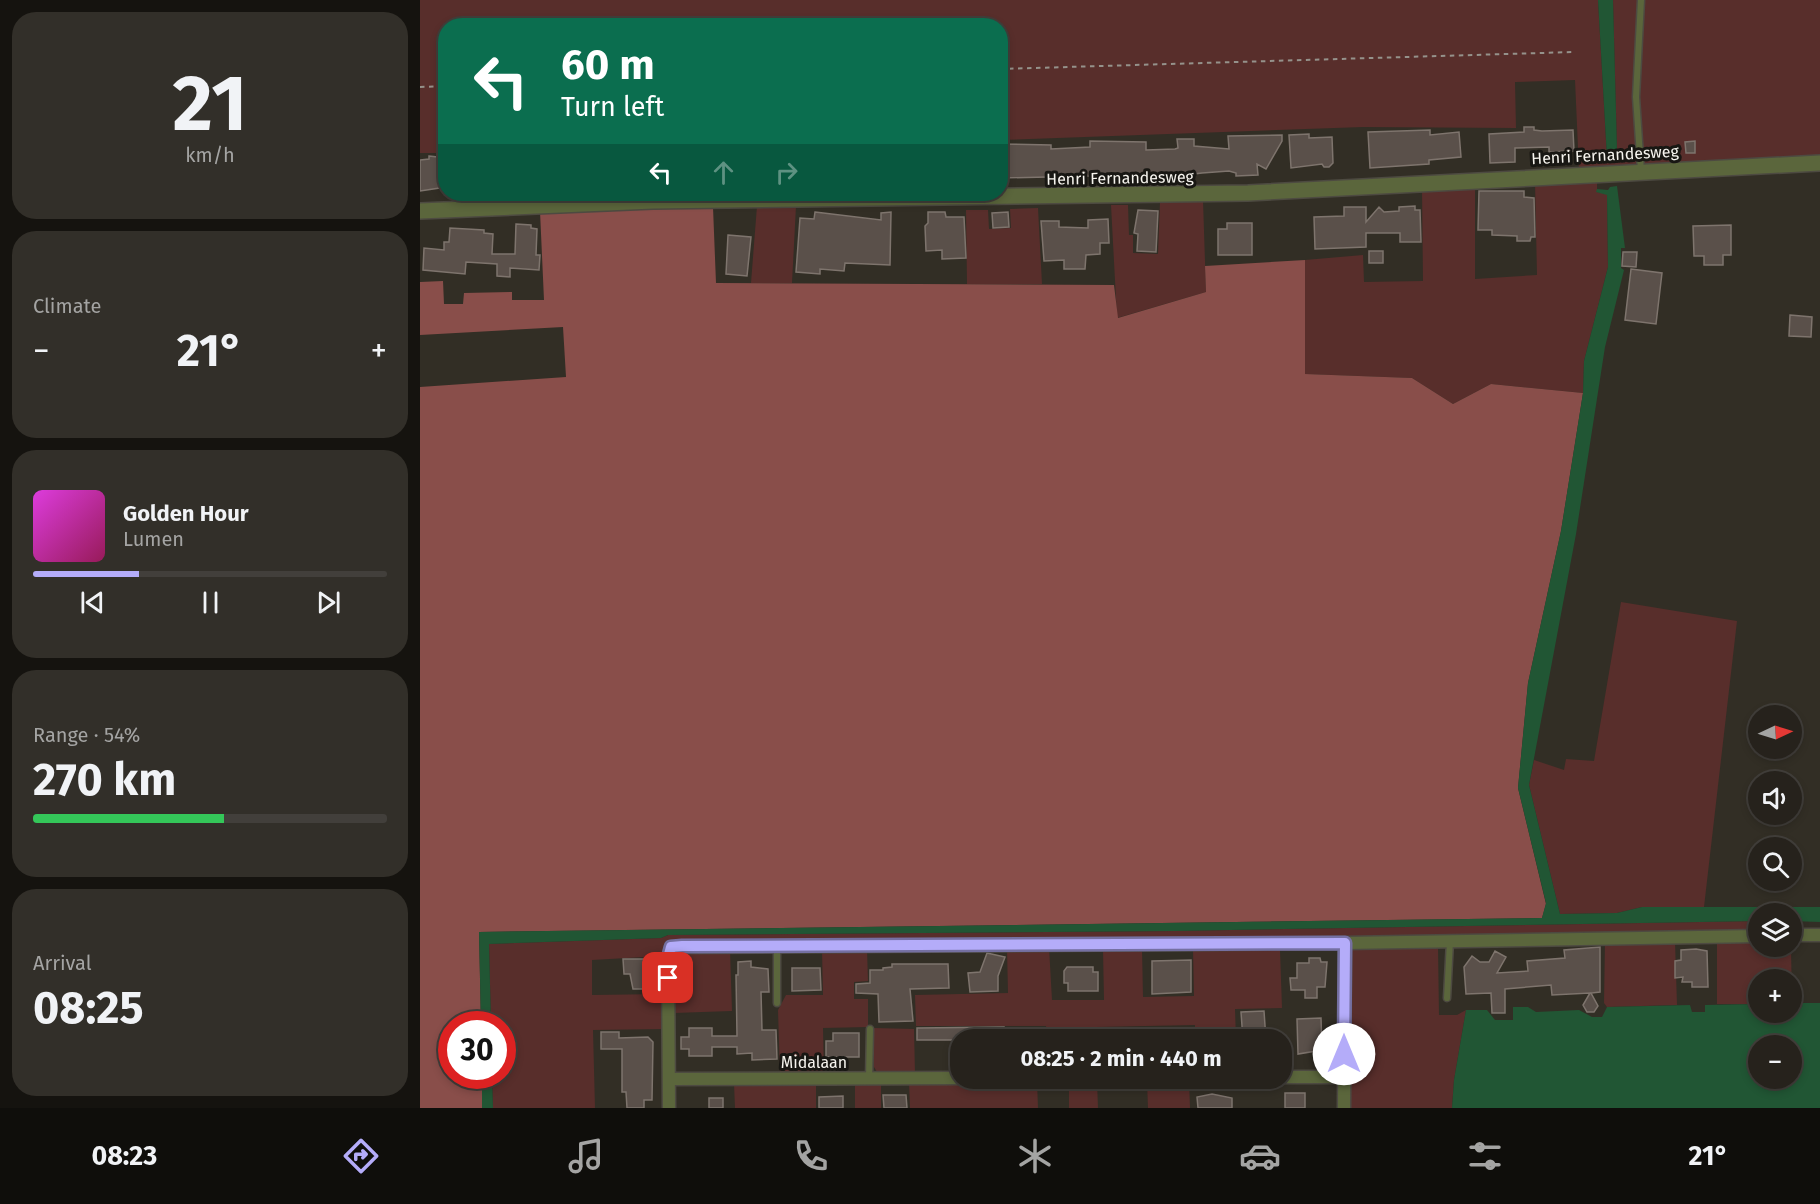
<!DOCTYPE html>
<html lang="en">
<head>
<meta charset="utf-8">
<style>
	:root { --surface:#26221c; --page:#322f29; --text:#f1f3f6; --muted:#a4a4a3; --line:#423f3b; --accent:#b4acf9 }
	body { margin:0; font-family:"Fira Sans",sans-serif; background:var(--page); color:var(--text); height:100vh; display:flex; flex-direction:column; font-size:22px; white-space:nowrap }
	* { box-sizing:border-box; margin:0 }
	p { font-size:20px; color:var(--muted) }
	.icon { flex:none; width:33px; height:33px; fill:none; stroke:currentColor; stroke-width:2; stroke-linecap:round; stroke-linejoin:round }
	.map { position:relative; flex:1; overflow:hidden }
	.side { display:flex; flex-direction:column; gap:12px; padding:12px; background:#15130f; width:420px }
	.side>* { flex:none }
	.top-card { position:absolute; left:18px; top:18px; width:570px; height:183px; border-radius:24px; box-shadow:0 3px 9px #0003,0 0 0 2px var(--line); background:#0b6e4f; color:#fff; overflow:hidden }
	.needle { width:39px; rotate:86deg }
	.tools { position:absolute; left:1328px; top:705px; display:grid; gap:12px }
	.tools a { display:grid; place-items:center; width:54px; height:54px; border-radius:50%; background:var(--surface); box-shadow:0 3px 9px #0003,0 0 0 2px var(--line); font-size:30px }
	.speed { position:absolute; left:18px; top:1011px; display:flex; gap:12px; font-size:30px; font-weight:700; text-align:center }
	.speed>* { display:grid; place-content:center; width:78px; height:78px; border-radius:50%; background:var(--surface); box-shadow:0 3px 9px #0003,0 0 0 2px var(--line); line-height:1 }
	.speed .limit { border:9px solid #d22; background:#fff; color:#111 }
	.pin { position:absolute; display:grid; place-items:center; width:51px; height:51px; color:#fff; margin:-26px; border-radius:12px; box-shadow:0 3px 9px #0006 }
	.me { position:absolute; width:66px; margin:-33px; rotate:0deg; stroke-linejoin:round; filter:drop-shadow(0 0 4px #0008) }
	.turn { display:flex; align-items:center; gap:21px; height:126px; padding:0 24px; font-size:27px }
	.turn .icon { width:78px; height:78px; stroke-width:2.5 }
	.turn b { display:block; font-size:42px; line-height:51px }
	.lanes { display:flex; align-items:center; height:57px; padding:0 24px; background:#0003; justify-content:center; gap:30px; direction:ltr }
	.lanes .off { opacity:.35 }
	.big { font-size:45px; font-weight:700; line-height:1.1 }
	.side .tile { flex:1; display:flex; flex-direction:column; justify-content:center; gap:9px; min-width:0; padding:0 21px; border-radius:24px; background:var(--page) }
	.side .dial { align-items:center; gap:0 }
	.dial b { font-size:78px; line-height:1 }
	.song { display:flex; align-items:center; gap:18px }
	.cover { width:72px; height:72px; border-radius:9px; background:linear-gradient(135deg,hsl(300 70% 55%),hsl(330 70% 35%)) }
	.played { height:6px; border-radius:3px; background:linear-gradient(90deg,var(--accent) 30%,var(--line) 30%) }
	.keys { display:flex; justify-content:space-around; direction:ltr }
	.heat { display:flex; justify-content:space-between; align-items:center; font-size:33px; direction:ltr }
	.charge { height:9px; border-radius:4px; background:linear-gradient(90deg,#34c759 54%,var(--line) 0) }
	.trip { position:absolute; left:530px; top:1029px; width:342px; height:60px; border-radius:24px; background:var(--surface); box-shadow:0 3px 9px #0003,0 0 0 2px var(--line); font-weight:700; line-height:60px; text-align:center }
	.menu { display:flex; height:96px; justify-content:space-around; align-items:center; background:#0f0e0b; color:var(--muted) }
	.menu .icon { width:42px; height:42px }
	.menu .on { color:var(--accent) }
	.menu b { font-size:27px; color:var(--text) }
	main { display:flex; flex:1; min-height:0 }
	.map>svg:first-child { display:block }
	.green { fill:#582e2b }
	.forest { fill:#894e4a }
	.water { fill:#215634; fill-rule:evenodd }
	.building { fill:#5a504a; stroke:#7e746d; stroke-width:1.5 }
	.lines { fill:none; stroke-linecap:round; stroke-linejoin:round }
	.service-casing { stroke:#4d4a41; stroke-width:9 }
	.minor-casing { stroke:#4d4a41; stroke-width:15 }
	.tertiary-casing { stroke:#4d4a41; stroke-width:18 }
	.path { stroke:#95928b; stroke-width:2; stroke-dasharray:4.5 4.5; stroke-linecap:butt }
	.service { stroke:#5b663c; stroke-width:6 }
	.minor { stroke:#5b663c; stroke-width:12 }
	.tertiary { stroke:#5b663c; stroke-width:15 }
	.route-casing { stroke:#7570a2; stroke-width:15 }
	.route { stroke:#b4acf9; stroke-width:10 }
	.labels { text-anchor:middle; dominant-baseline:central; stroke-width:6; stroke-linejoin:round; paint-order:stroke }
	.street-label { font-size:16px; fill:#f6f4ee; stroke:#181713 }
</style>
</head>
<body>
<main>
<section class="side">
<div class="tile dial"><b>21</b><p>km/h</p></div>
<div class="tile"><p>Climate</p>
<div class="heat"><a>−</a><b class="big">21°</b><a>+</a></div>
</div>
<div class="tile">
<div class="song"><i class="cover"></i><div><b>Golden Hour</b><p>Lumen</p></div></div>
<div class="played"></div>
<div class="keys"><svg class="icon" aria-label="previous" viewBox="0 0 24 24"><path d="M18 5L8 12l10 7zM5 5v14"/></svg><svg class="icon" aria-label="pause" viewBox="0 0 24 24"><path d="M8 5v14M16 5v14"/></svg><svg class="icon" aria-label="next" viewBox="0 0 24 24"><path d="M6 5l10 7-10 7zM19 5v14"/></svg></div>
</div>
<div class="tile"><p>Range · 54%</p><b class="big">270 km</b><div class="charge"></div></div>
<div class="tile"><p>Arrival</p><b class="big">08:25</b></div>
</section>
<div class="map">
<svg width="1400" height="1108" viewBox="0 0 1400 1108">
	<rect width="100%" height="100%" fill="#322e25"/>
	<path class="green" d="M0 0H1178L1187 158 1197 150 1193 0H1400V159L1159 170 1155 80 1095 82 1096 128 943 127 581 140 580 26H26L25 153H0Z
		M1177 180V192L1187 194 1188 267 1164 361 1163 393 1071 384 1033 404 992 378 884 374 885 260 943 255 944 282 1003 281 1002 188 1055 185V279L1117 275 1115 182Z
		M783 200 786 292 697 318 691 205H708L709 235H713V253L738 254 740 202Z
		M337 206H376L372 283H331Z
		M618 208 622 284H547L546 210H568L569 229 591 228 590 209Z
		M1201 602 1317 621 1284 907H1222L1197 913 1140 914 1109 785 1114 760 1144 770 1146 759 1174 761Z
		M1338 921V931L925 939 246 944 242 956 172 960V995L245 994V1029L173 1030 175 1108H73L72 1076H82V1024H71L69 944 241 938 248 935 754 931Z
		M1255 941 1257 1005 1187 1007 1184 1003 1185 942Z
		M1338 941V946L1371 947 1372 1003 1371 980H1338V1004H1297V942Z
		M929 946H1018L1019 1015H1037L1046 1010 1034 1080 1032 1108H929Z
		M629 947 632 1000H684L683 949 722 948 723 997 774 996 773 950H860L862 1008 815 1009 816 1039H775V1025L677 1027V1040L627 1039 626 1026H496L495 995 588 993 587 948Z
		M447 949 448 981 434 982V999H448V1027L403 1028 404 1074 360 1075 358 1010 366 995H403L402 950Z
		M310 950 312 1011 253 1013 254 957 260 951Z
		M453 1028 494 1029 495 1074 457 1072 454 1067Z
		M769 1080 770 1108H728L727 1081Z
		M617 1081 618 1108H490L489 1082Z
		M677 1081 678 1108H649V1082Z
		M396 1082V1108H315L314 1083Z
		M435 1082H461V1108H435Z"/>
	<path class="forest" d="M293 207 296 283 694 285 698 318 786 292 785 266 885 260V374L992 378 1033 404 1071 384 1163 393 1141 531 1108 683 1098 788 1126 904 1122 918 59 932 61 1024H32V1076H62V1108H0V387L146 377 143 327 0 335V282L23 281 24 304H43L44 293 92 292V300H124L120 211Z"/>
	<path class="water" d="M1178 0H1193L1197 150 1195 157 1187 158Z
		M1197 186 1205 248H1201V268L1204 270 1185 347 1156 534 1109 785 1140 914 1197 913 1222 907H1400V922L1371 921V914H1338V921L754 931 248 935 241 938 69 944 71 1024H61L59 932 1122 918 1126 903 1098 788 1108 683 1141 531 1163 393 1164 361 1188 267 1187 195 1176 192 1177 189 1188 190 1190 187Z
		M1371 1003H1400V1108H1032L1034 1080 1046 1010H1067L1075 1020H1093V1007H1108L1116 1012 1159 1010 1172 1017H1182L1187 1007 1270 1005 1272 1012H1285V1005L1338 1004V1012H1371ZM1338 1046H1371V1078H1338Z
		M62 1076H72L73 1108H62Z"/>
	<path class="building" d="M1104 127H1114V130L1122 131 1153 130 1154 151 1129 152V147L1095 148V162L1070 163 1069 134 1104 132Z
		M1010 130V135L1039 132 1041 157 1009 160V164L950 168 948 132Z
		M889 134V138L912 137 913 163 909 167H904L902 164 871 168 869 135Z
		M862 135V141L846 169 837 164 838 175 816 176V173L809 171 782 173 774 174V178H756V174L580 178V144L631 145V149L670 147V141L726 142V150L755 149 758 148 757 139H774V146L809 149 808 136Z
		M1275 141V153H1266L1265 142Z
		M9 156 26 158V187L0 191V160L9 159Z
		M1059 191H1104V197L1114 198 1115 237H1111L1110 241H1097V236L1072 235V230H1058Z
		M995 206V210H1000L1001 242H980V233H946V247L895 249 894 217 924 216V207H946V222L959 207 964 212 979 211V207Z
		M718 210 738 211 736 252 717 251 718 234 714 233Z
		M395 212 461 220V213L471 212 470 265 425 263 424 271 400 269V274L376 272 380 218 394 219Z
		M508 212H525L526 217H544L546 258 522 259V250L506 251 505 226 508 223Z
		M588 212 589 227 573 228 572 213Z
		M688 219 689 243H680V254L666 255 665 269H644V260L624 261 621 221H639V227L668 228V220Z
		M807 223H832V255H798V229H807Z
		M96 224 111 225V228L117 229 116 255H120L119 270 90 268V277L77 276V264L46 262 45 274 3 270 4 248 24 250V242H29L30 228 64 230V233L73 234 72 254H95Z
		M1311 225V255H1303V265H1284V256H1274L1273 226Z
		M308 235 331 237 327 276 306 274Z
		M949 251H963V263H949Z
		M1203 252H1217L1216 267 1202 266Z
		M1211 269 1242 273 1236 324 1205 320Z
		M1370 315 1392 317 1391 337 1369 336Z
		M1180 947V992L1171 993 1178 1006 1174 1012H1167L1163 1005 1170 993 1132 995 1131 985 1085 989V1013H1072L1071 993 1046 994 1044 967 1052 956 1060 962H1069L1075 951 1086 957 1077 973 1108 971 1107 961 1145 958 1144 950Z
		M1276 949 1287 951 1288 987H1272V982H1262L1263 977 1255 978V961L1261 960V950Z
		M567 953 585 957 578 976V991L550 992 548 973 560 972Z
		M889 958H900L901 962H907L905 987H897V998H885V990H871L870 978H877V963H889Z
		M203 959H226V963H231V969H238L230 980H225L226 989H213L210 974H204Z
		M771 960V992L732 994V961Z
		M331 961V967L348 969 349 992H341L342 1030H356L357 1059 332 1060V1053L317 1054V1047H292V1056H269V1049H261V1037H269V1028H292V1036H317L316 975H318V962Z
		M472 964H528L529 988 490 989 493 1021 459 1022 458 994 436 993V984L450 983V970H463V968L472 967Z
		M647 967H673V972H678V991H648V983H644V971Z
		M372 968H400L401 990 372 991Z
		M844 1011 846 1040H823L821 1012Z
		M901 1018 902 1050 878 1054 877 1019Z
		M584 1027V1030H623V1040H497V1028Z
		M770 1028V1040H727V1030Z
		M181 1032H199V1038L228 1037 233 1042 232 1100H224V1108H207L206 1092H202V1049H181Z
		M413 1033H439V1057H406V1041H413Z
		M865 1093H885V1108H865Z
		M792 1094 812 1098V1108H778L777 1097Z
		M463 1095H486L487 1108H464Z
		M423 1096V1108H399V1097Z
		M289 1098H303V1108H289Z"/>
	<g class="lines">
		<g class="service-casing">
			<path id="service" d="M1221 0 1216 97 1221 171
				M357 946V1003
				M1027 998 1030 941
				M449 1078 450 1029"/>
		</g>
		<g class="minor-casing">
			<path id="minor" d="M1371 935H1400
				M861 1077H924
				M249 1079 540 1078
				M249 1108 248 958 251 947 925 943 1338 936
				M924 1108 925 943"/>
		</g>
		<g class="tertiary-casing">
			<path id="tertiary" d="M0 211 233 201 828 193 1400 163"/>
		</g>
		<path class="path" d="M580 69 1154 52
			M0 87 26 86"/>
		<use href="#service" class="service"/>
		<use href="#minor" class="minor"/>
		<use href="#tertiary" class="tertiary"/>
	</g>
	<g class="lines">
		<g class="route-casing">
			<path id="route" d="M248 978V958L251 947 262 946 925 943 924 1054"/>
		</g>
		<use href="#route" class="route"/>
	</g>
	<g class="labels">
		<g class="street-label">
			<text transform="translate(1185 155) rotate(-3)">Henri Fernandesweg</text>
			<text transform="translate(700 178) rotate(-1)">Henri Fernandesweg</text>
			<text x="394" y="1062">Midalaan</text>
		</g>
	</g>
</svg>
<div class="tools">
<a><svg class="needle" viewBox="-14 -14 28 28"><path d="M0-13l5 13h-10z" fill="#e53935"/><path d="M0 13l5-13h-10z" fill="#a4a4a3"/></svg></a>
<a><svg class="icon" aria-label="sound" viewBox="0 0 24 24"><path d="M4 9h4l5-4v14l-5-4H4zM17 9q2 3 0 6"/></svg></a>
<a><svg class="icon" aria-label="search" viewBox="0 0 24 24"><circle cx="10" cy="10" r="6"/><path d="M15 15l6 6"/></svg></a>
<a><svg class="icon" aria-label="layers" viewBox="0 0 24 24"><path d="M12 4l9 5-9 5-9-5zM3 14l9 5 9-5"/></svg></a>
<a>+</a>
<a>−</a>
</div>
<div class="speed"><div class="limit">30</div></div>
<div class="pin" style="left:248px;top:978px;background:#d93025"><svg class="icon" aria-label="arrive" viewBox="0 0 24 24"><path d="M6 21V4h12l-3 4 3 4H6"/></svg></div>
<svg class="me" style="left:924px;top:1054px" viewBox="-20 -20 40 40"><circle r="19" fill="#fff"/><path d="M0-13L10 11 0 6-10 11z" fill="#b4acf9"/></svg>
<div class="trip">08:25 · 2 min · 440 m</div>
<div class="top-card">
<div class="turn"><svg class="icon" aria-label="left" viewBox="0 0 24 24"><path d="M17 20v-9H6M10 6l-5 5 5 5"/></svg><div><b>60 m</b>Turn left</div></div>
<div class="lanes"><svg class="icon" aria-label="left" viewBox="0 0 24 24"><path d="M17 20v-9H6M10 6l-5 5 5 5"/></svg><svg class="icon off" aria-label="ahead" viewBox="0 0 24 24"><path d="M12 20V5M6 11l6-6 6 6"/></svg><svg class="icon off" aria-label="right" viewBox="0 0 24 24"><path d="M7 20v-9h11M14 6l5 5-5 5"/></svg></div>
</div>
</div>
</main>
<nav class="menu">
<b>08:23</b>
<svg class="icon on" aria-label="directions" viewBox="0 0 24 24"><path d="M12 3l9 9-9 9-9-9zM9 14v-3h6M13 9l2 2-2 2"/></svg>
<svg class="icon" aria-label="music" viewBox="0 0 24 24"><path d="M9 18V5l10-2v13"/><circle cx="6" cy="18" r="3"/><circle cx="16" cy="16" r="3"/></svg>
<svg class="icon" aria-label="phone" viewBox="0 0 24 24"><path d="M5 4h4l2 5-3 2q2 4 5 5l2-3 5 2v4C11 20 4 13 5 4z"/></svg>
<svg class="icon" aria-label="climate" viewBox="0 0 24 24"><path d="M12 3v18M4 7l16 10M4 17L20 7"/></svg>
<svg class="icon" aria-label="car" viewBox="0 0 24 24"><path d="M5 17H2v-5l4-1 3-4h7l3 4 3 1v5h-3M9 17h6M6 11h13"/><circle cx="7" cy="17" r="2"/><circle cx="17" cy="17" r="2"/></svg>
<svg class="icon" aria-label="filters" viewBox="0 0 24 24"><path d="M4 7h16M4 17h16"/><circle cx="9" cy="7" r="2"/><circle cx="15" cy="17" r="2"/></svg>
<b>21°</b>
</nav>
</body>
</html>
